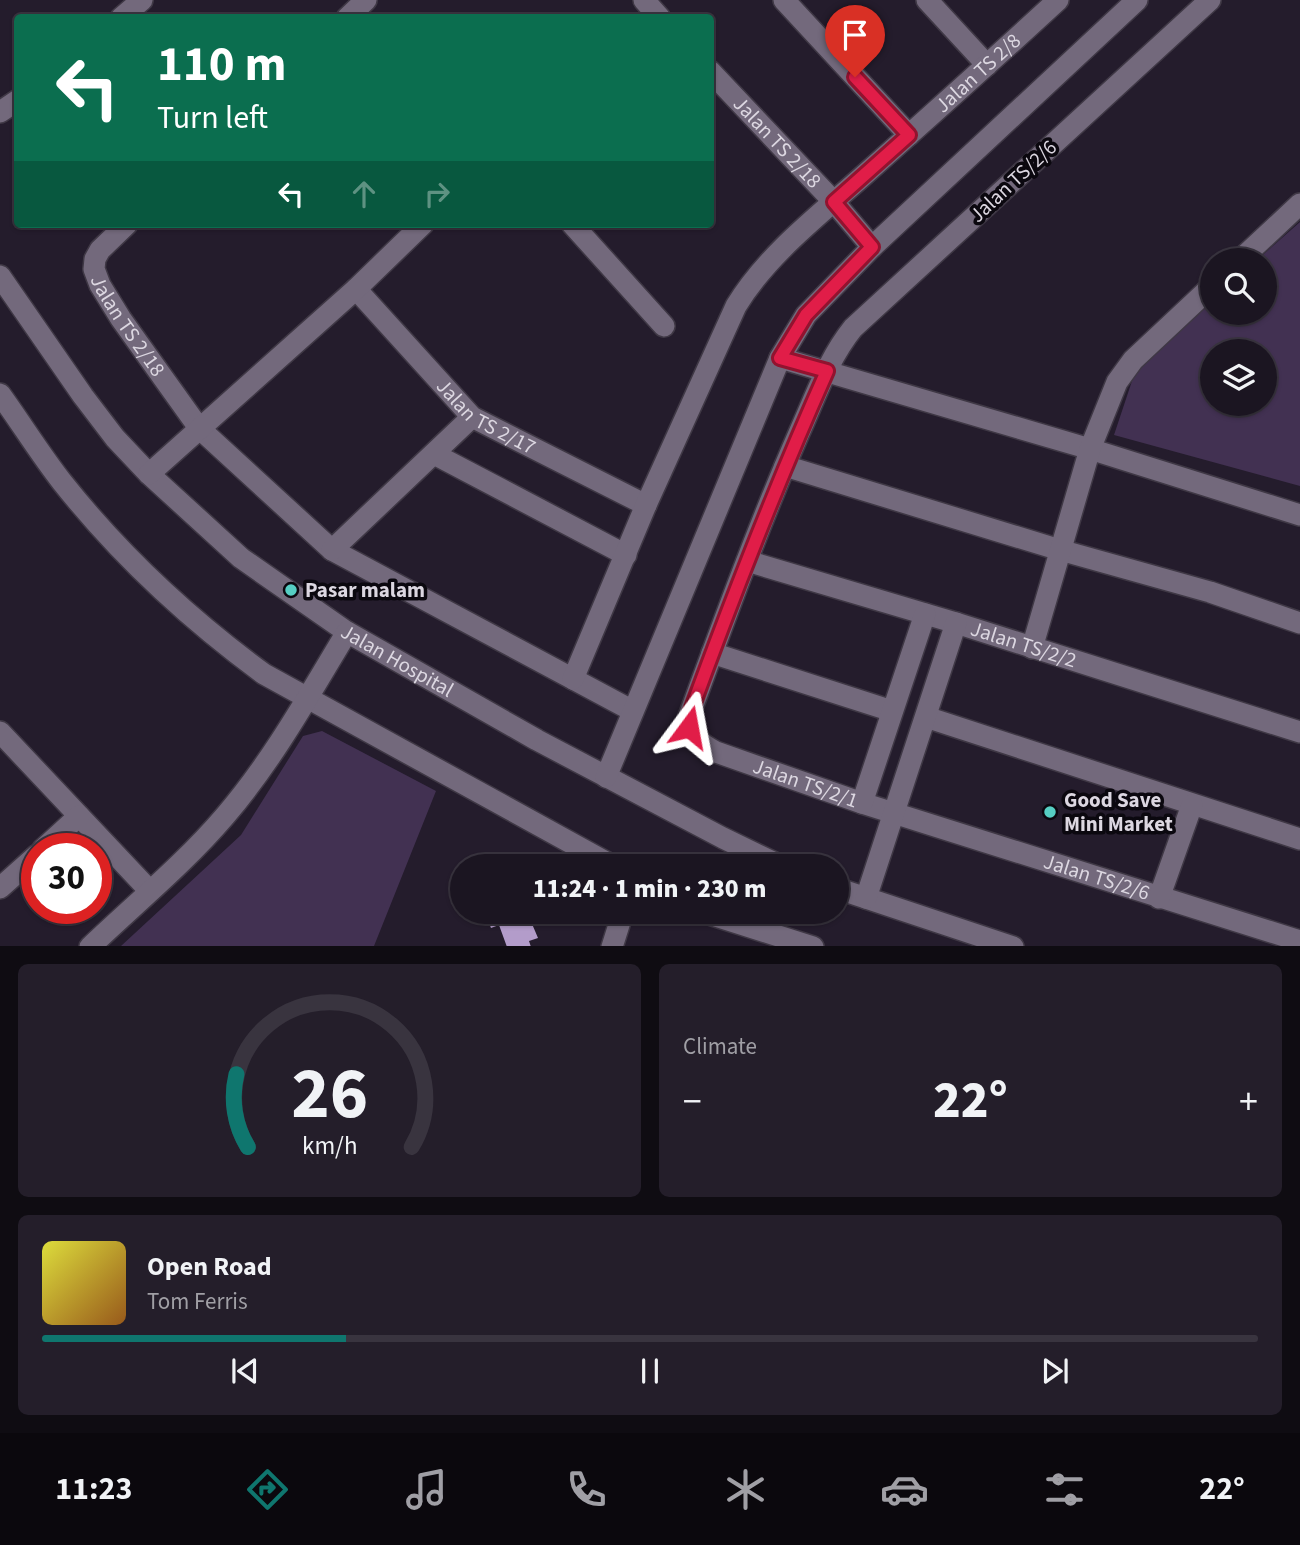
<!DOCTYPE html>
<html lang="en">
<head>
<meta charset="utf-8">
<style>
	:root { --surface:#1b1521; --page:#241e2a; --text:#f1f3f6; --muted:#a09fa5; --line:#39343f; --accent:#0f766e }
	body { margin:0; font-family:"Source Sans 3",sans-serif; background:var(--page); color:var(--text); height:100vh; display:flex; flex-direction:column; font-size:26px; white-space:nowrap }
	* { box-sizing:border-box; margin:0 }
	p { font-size:23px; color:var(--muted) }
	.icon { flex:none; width:38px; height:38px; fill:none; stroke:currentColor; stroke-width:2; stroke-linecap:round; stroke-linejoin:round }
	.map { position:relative; height:946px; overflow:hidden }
	.side { display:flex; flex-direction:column; gap:18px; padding:18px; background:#0f0c12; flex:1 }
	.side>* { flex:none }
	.top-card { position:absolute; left:14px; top:14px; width:700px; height:214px; border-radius:7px; box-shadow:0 2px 5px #0004,0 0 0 2px var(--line); background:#0b6e4f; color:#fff; overflow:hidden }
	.controls { position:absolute; left:1200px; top:248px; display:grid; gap:14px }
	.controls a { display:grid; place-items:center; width:77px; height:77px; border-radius:50%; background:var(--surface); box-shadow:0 2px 5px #0004,0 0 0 2px var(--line); font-size:35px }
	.speed { position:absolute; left:21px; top:833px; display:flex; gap:14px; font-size:35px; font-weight:700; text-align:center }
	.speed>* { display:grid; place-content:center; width:91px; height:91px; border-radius:50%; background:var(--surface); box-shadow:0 2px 5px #0004,0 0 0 2px var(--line); line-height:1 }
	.speed .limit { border:10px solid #d22; background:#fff; color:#111 }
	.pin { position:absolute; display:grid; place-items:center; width:60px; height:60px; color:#fff; margin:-72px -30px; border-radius:50% 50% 50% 0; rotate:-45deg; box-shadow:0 0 7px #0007 }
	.pin .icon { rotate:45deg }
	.me { position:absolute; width:77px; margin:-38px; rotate:13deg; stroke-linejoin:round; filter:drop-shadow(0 0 5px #0008) }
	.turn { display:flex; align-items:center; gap:24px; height:147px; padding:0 28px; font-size:32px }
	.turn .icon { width:91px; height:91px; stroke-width:2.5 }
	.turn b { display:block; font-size:49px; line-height:60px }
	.lanes { display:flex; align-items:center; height:66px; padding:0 28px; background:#0003; justify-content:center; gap:35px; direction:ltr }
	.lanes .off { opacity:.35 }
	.big { font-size:52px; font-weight:800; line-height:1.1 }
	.side .widget { flex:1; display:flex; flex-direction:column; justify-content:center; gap:10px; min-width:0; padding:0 24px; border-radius:10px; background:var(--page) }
	.side .dial { align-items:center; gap:0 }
	.dial svg { height:182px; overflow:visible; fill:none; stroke:var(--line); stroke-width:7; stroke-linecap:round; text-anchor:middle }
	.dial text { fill:var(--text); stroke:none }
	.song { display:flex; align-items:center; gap:21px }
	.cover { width:84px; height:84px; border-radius:10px; background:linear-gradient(135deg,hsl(60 70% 55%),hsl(30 70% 35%)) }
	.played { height:7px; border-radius:4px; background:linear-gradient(90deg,var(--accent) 25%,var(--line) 25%) }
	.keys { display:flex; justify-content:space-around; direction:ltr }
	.heat { display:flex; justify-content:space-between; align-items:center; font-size:38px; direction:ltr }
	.side .tiles { flex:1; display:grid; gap:18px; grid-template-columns:1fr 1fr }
	.widget:last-child { grid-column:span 2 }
	.trip { position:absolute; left:450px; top:854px; width:399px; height:70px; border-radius:35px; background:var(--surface); box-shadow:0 2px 5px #0004,0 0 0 2px var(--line); font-weight:800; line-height:70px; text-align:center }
	.tabs { display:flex; height:112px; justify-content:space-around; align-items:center; background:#0b080d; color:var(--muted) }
	.tabs .icon { width:49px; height:49px }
	.tabs .current { color:var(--accent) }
	.tabs b { font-size:32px; color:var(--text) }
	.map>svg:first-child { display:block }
	.green { fill:#423152; fill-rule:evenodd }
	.building { fill:#b39cca }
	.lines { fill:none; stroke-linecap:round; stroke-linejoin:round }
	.minor-casing { stroke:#3f3845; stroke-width:24 }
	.minor { stroke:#73697c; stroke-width:21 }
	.route-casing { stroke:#92132f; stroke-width:18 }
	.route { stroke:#e11d48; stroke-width:12 }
	.poi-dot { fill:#56cec3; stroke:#0b080f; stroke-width:2.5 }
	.labels { text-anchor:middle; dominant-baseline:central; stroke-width:7; stroke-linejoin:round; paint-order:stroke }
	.street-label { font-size:21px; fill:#dcd7e1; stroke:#0b080f }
	.poi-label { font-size:21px; font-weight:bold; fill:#dcd7e1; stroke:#0b080f; text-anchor:start }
</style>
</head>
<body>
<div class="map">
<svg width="1300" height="947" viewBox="0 0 1300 947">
	<rect width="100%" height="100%" fill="#241c2c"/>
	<path class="green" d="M1300 222V486L1114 435 1137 366 1213 299V313H1265V261H1256ZM1213 352H1265V404H1213Z
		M322 731 436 791 374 946H121L241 835 303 736Z"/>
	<path class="building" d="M485 912H527L538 938 529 941 531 947H507L499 925 491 928Z"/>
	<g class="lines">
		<g class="minor-casing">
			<g id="minor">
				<path d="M644 0 660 18"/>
				<path d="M784 0 909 135"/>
				<path d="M927 0 987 65"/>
				<path id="s1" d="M1210 0 853 328C828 359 815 398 799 433 758 527 723 623 688 719 691 737 701 744 716 752L862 803 1300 941"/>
				<path d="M121 18 142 0"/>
				<path d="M347 18 366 0"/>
				<path id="s2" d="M710 71 834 202 872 247"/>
				<path d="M0 112 18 100"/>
				<path id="s3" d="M127 224 100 250 95 259 94 269 100 285 121 319 199 428 332 550 633 711"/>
				<path d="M572 224 664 326"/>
				<path d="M1239 261 1300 204"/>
				<path id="s4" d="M0 276 83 396 115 438 149 474 241 558 347 632 537 740 723 838 781 866"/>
				<path id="s5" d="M356 289 472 417 646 505"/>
				<path d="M780 358 1090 449 1300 515"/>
				<path d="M0 394C21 423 40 454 62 482 120 555 189 619 264 674L613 866"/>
				<path d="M434 454 626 555"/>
				<path d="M785 466 1060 550 1210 592 1300 623"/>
				<path d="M149 474 356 289 423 224"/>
				<path d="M332 550 472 417"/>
				<path id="s6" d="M747 561 956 623 1300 732"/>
				<path d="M1032 648 1090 449 1117 382 1133 360 1213 285"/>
				<path d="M712 653 892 711"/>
				<path id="s7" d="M573 679 646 505 736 306C767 255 818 216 863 176 928 118 993 60 1058 0"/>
				<path d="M926 717 1300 839"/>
				<path d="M0 732 149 890"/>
				<path d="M606 777 780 358 806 315 872 247 1137 0"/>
				<path d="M862 803 925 614"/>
				<path d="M43 849 79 816"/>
				<path d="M0 888 37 855"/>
				<path d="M836 888 1013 947"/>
				<path d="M866 898 956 623"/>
				<path d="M1159 898 1192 805"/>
				<path d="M703 912 813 947"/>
				<path d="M90 947C135 904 185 863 225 816 273 760 309 695 347 632"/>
				<path d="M612 947 623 912"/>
			</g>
		</g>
		<use href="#minor" class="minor"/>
	</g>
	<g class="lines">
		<g class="route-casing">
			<path id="route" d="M689 727 688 719C731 601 776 485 827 371L780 358 806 315 872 247 834 202 909 135 855 77"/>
		</g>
		<use href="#route" class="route"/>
	</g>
	<g class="poi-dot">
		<circle cx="291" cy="590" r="7"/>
		<circle cx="1050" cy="812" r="7"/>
	</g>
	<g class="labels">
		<g class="street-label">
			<text stroke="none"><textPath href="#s7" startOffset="744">Jalan TS 2/8</textPath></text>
			<text stroke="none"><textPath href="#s2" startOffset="98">Jalan TS 2/18</textPath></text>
			<text transform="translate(1013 181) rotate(-43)">Jalan TS/2/6</text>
			<text stroke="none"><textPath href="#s3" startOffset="124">Jalan TS 2/18</textPath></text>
			<text stroke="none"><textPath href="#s5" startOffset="184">Jalan TS 2/17</textPath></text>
			<text stroke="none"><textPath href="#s6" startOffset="289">Jalan TS/2/2</textPath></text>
			<text stroke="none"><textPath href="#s4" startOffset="560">Jalan Hospital</textPath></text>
			<text stroke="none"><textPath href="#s1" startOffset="1050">Jalan TS/2/1</textPath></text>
			<text stroke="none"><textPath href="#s1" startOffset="1356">Jalan TS/2/6</textPath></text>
		</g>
		<g class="poi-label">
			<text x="305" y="590">Pasar malam</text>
			<text x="1064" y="800">Good Save<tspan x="1064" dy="24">Mini Market</tspan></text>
		</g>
	</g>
</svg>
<div class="controls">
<a><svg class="icon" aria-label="search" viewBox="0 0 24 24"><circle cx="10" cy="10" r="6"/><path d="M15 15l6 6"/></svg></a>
<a><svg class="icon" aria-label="layers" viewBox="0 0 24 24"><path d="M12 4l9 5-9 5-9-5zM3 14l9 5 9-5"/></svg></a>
</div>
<div class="speed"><div class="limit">30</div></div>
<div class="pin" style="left:855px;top:77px;background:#d93025"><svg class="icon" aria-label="arrive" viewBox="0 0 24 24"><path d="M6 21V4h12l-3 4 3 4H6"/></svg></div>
<svg class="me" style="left:689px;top:727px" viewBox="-20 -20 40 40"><path d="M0-17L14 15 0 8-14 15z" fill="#e11d48" stroke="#fff" stroke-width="4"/></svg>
<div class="trip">11:24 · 1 min · 230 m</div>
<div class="top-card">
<div class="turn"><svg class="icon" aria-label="left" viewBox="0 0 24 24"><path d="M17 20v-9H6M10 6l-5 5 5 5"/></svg><div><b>110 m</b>Turn left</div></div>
<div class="lanes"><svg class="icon" aria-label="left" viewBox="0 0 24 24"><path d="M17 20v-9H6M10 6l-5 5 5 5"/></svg><svg class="icon off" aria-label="ahead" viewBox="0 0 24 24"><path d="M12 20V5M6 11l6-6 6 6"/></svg><svg class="icon off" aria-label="right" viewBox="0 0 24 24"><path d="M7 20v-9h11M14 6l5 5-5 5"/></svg></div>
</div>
</div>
<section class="side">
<div class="tiles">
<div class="widget dial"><svg viewBox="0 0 100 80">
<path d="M14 69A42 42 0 1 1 86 69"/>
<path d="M14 69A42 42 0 0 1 9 37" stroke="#0f766e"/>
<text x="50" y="56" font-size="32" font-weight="700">26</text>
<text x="50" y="72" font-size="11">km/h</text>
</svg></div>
<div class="widget"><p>Climate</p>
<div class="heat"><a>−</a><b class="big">22°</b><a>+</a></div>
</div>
<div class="widget">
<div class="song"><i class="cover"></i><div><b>Open Road</b><p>Tom Ferris</p></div></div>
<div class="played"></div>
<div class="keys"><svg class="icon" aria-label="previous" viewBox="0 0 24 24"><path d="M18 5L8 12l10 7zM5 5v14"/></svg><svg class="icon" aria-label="pause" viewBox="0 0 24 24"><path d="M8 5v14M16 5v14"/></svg><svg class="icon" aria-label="next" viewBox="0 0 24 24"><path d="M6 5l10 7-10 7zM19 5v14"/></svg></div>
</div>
</div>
</section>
<nav class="tabs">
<b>11:23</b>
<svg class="icon current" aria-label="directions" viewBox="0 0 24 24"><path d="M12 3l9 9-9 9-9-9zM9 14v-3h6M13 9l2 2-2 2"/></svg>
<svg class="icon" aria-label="music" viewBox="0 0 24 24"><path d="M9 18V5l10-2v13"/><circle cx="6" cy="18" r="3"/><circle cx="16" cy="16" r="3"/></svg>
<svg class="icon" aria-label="phone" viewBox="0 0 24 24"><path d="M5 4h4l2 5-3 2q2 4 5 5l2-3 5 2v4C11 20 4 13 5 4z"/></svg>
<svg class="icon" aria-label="climate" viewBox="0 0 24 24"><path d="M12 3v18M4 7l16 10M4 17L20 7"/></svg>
<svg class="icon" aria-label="car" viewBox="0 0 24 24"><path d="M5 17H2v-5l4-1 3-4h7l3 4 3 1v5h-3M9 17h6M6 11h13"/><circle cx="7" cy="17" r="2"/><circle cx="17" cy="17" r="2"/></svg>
<svg class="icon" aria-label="filters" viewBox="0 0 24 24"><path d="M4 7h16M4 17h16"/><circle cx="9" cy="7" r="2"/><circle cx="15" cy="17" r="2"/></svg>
<b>22°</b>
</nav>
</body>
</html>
